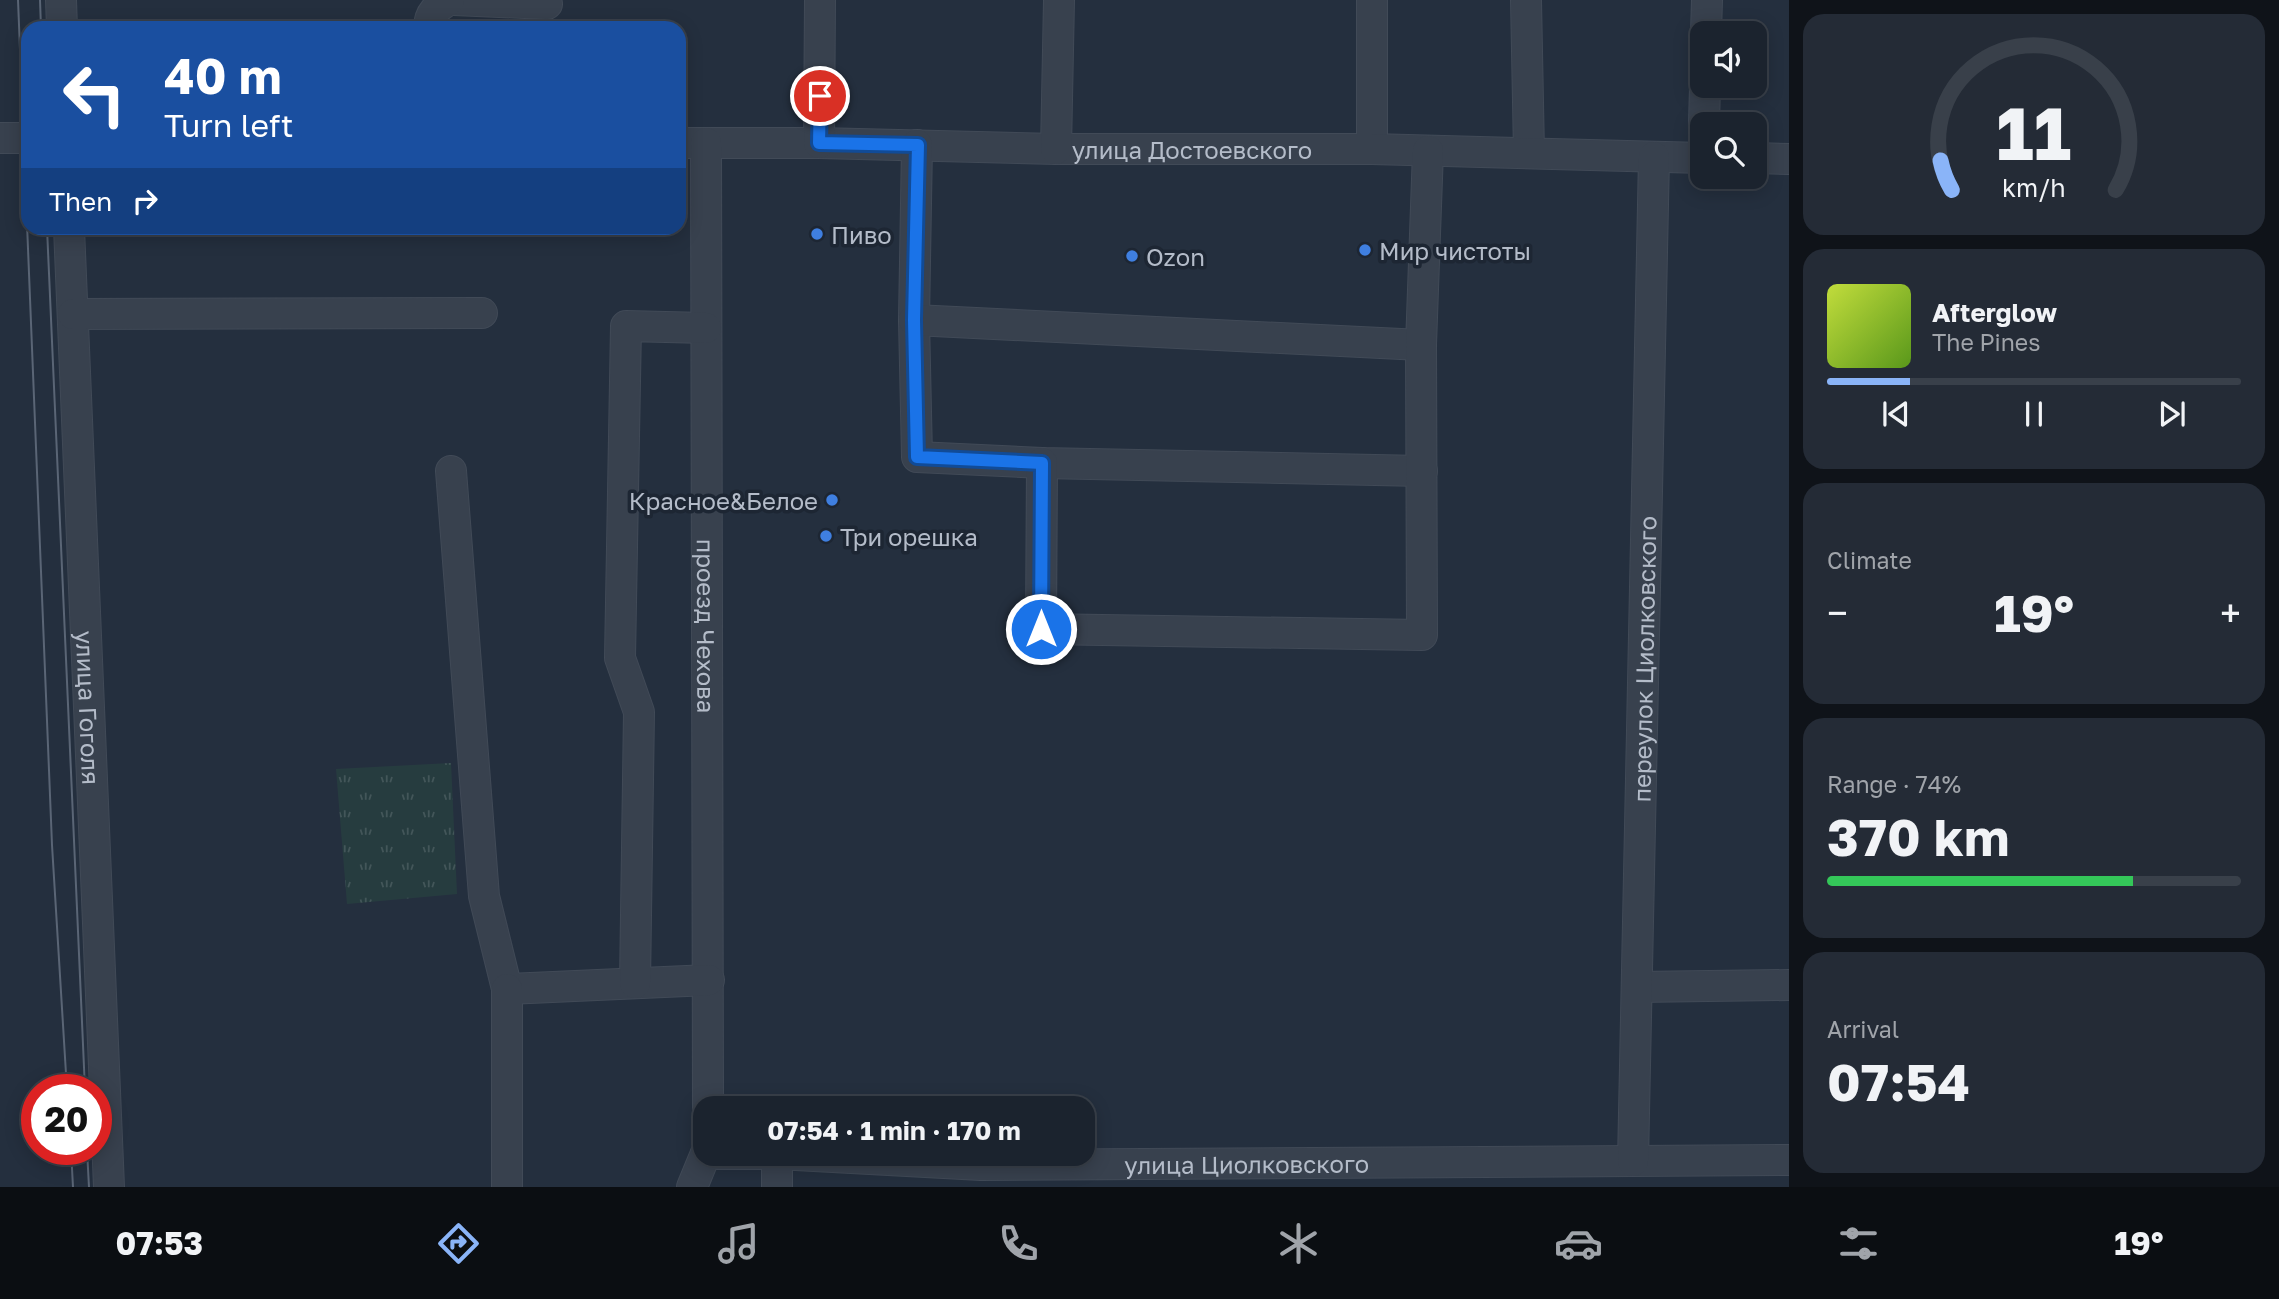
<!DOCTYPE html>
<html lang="en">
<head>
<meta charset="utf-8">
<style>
	:root { --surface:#1b232e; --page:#242b36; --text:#f1f3f6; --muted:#a0a4aa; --line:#39404a; --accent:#8ab4f8 }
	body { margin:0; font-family:"Golos Text",sans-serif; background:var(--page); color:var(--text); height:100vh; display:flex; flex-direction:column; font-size:26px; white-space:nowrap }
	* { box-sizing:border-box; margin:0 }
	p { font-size:23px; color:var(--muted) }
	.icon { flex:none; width:38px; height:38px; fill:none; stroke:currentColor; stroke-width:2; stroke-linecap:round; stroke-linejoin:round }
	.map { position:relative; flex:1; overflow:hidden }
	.panel { display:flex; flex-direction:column; gap:14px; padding:14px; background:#0f1319; width:490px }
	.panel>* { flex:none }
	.hud { position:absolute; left:21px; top:21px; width:665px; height:214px; border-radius:21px; box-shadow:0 4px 18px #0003,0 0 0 2px var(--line); background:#1a4fa0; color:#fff; overflow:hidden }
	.tools { position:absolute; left:1690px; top:21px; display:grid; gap:14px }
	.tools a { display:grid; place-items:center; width:77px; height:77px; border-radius:14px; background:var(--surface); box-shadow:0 4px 18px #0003,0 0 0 2px var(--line); font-size:35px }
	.speed { position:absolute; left:21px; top:1074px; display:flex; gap:14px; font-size:35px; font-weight:700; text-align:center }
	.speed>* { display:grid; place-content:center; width:91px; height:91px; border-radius:50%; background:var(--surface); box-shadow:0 4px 18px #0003,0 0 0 2px var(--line); line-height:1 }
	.speed .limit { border:10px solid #d22; background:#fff; color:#111 }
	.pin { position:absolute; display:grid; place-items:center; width:60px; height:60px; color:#fff; margin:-30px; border:4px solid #fff; border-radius:50%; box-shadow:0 2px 7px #0007 }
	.me { position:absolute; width:77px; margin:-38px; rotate:0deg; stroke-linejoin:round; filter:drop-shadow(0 0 5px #0008) }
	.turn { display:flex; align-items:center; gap:24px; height:147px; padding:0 28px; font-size:32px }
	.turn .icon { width:91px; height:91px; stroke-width:2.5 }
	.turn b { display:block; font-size:49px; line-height:60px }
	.then { display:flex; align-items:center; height:66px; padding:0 28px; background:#0003; gap:14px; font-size:26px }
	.big { font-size:52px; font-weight:700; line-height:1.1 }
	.panel .card { flex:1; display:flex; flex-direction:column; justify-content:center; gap:10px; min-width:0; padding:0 24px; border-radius:21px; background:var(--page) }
	.panel .dial { align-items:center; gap:0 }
	.dial svg { height:182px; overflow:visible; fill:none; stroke:var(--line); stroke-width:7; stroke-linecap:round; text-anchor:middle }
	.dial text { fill:var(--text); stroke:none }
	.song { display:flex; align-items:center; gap:21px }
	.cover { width:84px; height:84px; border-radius:10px; background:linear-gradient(135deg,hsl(70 70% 55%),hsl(90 70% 35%)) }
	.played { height:7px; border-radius:4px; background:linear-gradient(90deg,var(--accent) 20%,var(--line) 20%) }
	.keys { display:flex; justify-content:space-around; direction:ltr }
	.heat { display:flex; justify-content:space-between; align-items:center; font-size:38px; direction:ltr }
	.charge { height:10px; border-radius:5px; background:linear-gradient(90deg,#34c759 74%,var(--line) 0) }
	.trip { position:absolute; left:693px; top:1096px; width:402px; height:70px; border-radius:21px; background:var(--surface); box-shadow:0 4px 18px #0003,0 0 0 2px var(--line); font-weight:700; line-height:70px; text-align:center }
	.dock { display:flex; height:112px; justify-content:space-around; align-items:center; background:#0b0e12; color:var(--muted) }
	.dock .icon { width:49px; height:49px }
	.dock .on { color:var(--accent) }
	.dock b { font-size:32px; color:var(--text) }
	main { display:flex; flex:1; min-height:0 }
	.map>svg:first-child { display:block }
	.grass { fill:url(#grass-tufts) }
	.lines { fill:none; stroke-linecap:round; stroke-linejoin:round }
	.minor-casing { stroke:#414a57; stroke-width:32 }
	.minor { stroke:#38414e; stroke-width:30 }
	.tram { stroke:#5a6575; stroke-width:2 }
	.route-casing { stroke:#114b97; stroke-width:18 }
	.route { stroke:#1a73e8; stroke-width:12 }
	.shop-dot { fill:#3f7fe0; stroke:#1d2633; stroke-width:2.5 }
	.labels { text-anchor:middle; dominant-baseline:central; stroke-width:7; stroke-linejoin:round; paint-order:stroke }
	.street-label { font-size:24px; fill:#b4bcc9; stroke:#1d2633 }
	.poi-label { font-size:24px; fill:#b4bcc9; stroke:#1d2633; text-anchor:start }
</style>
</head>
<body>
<main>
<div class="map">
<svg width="1789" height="1187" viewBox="0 0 1789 1187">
	<defs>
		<pattern id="grass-tufts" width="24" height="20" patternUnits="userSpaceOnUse" patternTransform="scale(1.75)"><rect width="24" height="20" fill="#263c3f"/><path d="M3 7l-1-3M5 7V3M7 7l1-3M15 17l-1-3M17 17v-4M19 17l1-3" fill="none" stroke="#435659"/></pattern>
	</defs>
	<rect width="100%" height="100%" fill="#242f3e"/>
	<path class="grass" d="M451 763 457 894 347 904 336 769Z"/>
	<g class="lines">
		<g class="minor-casing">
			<g id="minor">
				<path d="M61 0 62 28"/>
				<path d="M454 0 547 4"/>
				<path d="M1372 0V149"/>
				<path d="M1526 0 1529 153"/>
				<path d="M429 28C429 13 437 7 449 0"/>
				<path d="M1706 33 1707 0"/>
				<path d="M1704 124 1705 86"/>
				<path d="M0 138H28"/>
				<path id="s1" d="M679 143H819L1056 149H1372L1703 158"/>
				<path id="s2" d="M706 143 708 1108"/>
				<path d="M819 143 820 0"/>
				<path d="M917 145 914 320 917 457 1042 463 1422 471"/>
				<path d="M1056 149 1059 0"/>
				<path d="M1755 158 1789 159"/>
				<path id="s3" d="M69 228 109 1187"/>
				<path d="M73 314 482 313"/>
				<path d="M914 320 1421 345"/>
				<path d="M1042 463 1041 629 1422 635 1421 345 1428 151"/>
				<path d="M451 471 484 896 507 989 709 980"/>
				<path d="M635 983 639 712 620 658 626 326 706 328"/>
				<path d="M1637 987 1789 985"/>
				<path d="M507 989V1187"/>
				<path id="s4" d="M706 1154H777L981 1165 1789 1160"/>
				<path d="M777 1154V1187"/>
				<path id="s5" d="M1633 1161 1654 157"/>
				<path d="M692 1187 706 1153"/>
			</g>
		</g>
		<use href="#minor" class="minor"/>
		<path class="tram" d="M18 0 52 845 67 1090
			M40 0 41 28
			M47 228 85 1090
			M71 1150 73 1187
			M87 1150 89 1187"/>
	</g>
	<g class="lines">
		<g class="route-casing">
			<path id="route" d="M820 96 819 143 918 145 914 320 917 457 1042 463 1041 629"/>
		</g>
		<use href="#route" class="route"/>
	</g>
	<g class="shop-dot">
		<circle cx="817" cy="234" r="7"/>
		<circle cx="1365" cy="250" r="7"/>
		<circle cx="1132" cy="256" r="7"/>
		<circle cx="832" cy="500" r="7"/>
		<circle cx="826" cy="536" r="7"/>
	</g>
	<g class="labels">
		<g class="street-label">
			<text stroke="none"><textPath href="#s1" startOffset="513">улица Достоевского</textPath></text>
			<text stroke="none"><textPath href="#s2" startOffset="483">проезд Чехова</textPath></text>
			<text stroke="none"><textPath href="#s5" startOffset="502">переулок Циолковского</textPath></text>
			<text stroke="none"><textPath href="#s3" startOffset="480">улица Гоголя</textPath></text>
			<text stroke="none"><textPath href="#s4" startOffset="541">улица Циолковского</textPath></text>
		</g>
		<g class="poi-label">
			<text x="831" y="234">Пиво</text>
			<text x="1379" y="250">Мир чистоты</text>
			<text x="1146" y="256">Ozon</text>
			<text x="818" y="500" text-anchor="end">Красное&amp;Белое</text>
			<text x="840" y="536">Три орешка</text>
		</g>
	</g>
</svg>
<div class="tools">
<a><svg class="icon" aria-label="sound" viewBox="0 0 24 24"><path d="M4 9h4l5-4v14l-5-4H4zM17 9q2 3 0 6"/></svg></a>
<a><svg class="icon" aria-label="search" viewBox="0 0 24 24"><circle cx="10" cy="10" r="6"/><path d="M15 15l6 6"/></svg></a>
</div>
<div class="speed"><div class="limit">20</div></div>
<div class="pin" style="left:820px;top:96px;background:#d93025"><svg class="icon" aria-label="arrive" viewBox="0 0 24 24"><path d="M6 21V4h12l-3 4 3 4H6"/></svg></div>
<svg class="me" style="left:1041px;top:629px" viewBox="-20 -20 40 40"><circle r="17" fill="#1a73e8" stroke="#fff" stroke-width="3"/><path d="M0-11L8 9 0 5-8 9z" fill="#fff"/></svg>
<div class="trip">07:54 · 1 min · 170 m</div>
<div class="hud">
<div class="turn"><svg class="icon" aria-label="left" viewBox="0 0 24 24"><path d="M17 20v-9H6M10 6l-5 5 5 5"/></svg><div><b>40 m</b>Turn left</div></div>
<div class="then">Then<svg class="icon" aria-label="right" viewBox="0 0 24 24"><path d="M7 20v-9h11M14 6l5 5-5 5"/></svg></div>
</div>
</div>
<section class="panel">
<div class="card dial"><svg viewBox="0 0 100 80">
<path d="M14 69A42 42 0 1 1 86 69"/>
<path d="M14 69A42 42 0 0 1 9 56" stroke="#8ab4f8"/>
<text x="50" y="56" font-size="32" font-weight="700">11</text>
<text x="50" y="72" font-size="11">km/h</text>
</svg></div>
<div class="card">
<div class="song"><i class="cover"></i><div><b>Afterglow</b><p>The Pines</p></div></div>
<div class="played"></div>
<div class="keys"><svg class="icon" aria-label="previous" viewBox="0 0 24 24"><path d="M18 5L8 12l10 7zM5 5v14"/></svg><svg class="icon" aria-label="pause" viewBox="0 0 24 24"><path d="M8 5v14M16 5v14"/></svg><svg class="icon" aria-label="next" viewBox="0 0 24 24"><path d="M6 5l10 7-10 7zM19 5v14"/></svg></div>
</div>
<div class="card"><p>Climate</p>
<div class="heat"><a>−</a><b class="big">19°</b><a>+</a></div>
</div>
<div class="card"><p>Range · 74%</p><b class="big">370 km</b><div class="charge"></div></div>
<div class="card"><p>Arrival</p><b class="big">07:54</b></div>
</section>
</main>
<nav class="dock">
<b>07:53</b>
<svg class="icon on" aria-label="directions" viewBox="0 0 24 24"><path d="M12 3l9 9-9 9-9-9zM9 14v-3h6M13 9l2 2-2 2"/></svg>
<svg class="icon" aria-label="music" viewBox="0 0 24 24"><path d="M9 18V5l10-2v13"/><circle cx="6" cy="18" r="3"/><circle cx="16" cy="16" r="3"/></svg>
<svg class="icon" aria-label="phone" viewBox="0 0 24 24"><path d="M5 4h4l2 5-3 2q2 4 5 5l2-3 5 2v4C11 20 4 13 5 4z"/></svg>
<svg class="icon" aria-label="climate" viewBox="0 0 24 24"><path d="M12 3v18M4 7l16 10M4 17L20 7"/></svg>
<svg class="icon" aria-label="car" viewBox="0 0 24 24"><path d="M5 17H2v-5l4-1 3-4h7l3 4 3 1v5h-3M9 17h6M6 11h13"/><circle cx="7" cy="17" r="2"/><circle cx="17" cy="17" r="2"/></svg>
<svg class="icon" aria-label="filters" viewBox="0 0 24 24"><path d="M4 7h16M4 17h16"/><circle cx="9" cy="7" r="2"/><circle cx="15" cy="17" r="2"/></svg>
<b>19°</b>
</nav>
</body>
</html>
